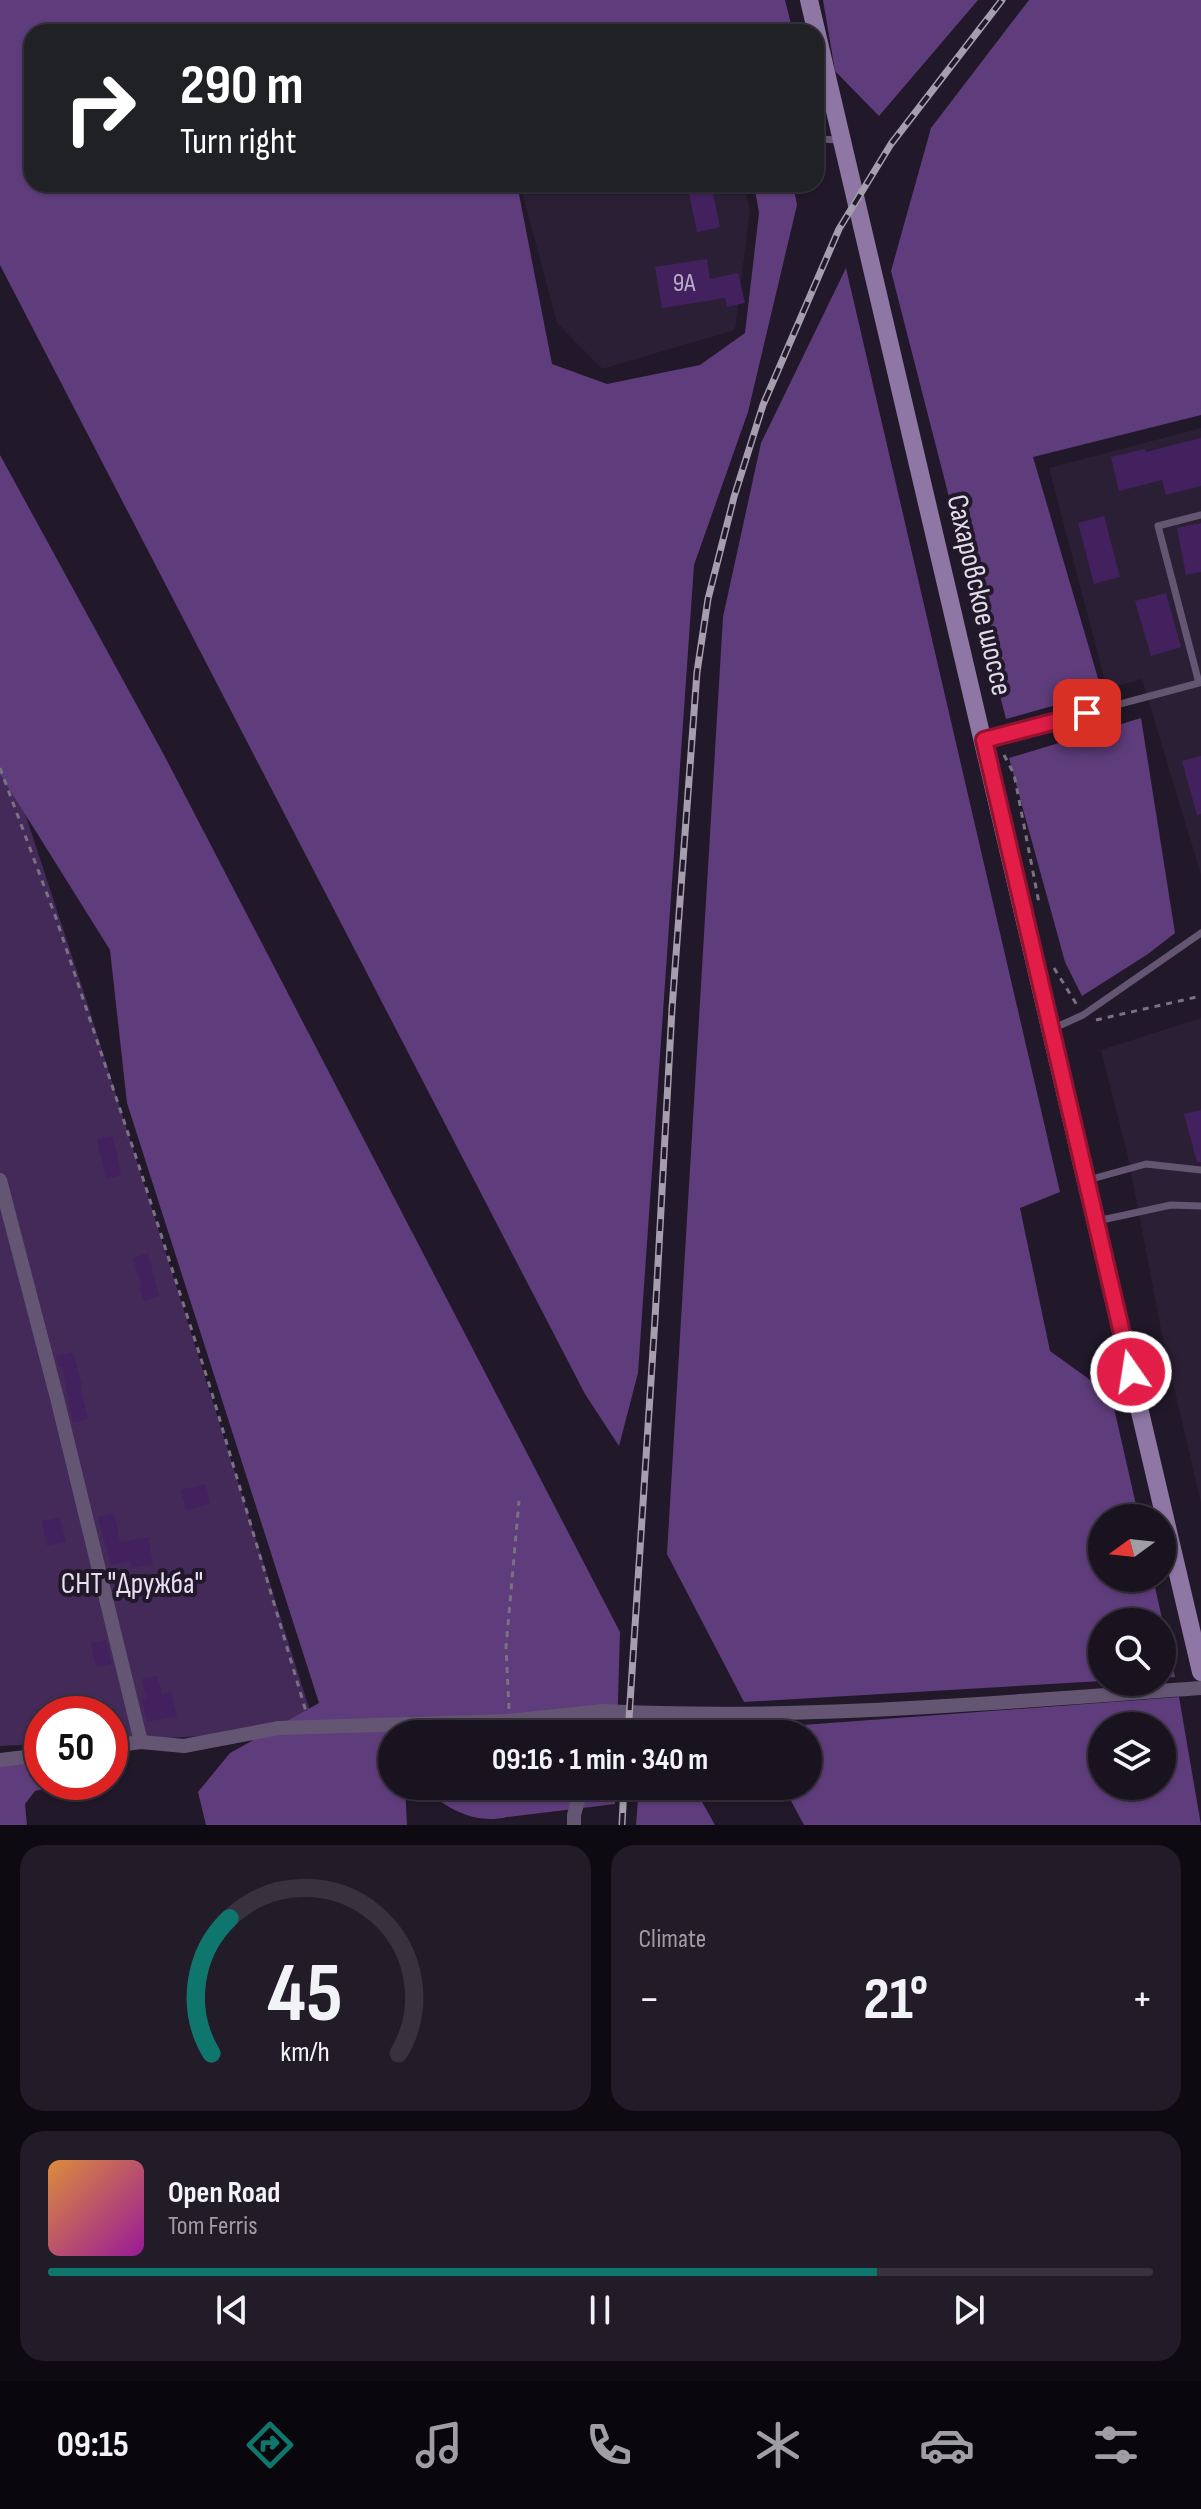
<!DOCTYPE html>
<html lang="en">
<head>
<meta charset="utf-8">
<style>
	:root { --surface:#19121f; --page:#221b28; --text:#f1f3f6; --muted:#9f9ea4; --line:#37323d; --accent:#0f766e }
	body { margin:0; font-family:"Sofia Sans Condensed",sans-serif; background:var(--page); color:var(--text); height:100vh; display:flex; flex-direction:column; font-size:30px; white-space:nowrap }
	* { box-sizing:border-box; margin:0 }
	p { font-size:26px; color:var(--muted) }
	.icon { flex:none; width:44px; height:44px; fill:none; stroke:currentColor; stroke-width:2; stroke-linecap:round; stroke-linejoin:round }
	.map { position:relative; height:1825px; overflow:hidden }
	.drawer { display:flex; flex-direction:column; gap:20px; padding:20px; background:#0e0a11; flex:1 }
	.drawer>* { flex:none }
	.top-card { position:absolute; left:24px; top:24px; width:800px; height:168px; border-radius:24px; box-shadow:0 2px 6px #0004,0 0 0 2px var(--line); background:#202124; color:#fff; overflow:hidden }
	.needle { width:52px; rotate:255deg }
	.controls { position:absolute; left:1088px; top:1504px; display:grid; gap:16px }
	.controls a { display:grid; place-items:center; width:88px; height:88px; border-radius:50%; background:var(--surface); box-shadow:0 2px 6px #0004,0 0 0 2px var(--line); font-size:40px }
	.speed { position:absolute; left:24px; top:1696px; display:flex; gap:16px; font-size:40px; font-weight:700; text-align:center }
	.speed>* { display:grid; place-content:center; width:104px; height:104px; border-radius:50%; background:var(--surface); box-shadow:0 2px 6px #0004,0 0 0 2px var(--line); line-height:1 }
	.speed .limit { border:12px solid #d22; background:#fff; color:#111 }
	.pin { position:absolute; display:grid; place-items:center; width:68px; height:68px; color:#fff; margin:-34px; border-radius:16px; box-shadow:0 4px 12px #0006 }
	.me { position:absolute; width:88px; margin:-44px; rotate:347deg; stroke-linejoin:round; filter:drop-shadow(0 0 6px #0008) }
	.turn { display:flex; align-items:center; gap:28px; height:168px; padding:0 24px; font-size:36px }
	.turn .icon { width:104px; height:104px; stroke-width:2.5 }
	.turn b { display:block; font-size:56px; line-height:68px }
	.big { font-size:60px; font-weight:700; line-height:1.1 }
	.drawer .card { flex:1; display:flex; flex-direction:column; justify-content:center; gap:12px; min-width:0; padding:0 28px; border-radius:24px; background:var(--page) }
	.drawer .dial { align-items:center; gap:0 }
	.dial svg { height:208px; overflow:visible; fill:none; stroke:var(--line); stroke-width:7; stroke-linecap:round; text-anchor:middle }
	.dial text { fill:var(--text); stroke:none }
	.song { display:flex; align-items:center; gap:24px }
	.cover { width:96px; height:96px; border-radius:12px; background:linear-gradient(135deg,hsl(30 70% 55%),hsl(300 70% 35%)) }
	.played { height:8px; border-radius:4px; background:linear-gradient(90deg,var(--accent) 75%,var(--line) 75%) }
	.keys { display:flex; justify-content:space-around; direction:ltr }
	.heat { display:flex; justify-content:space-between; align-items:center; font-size:44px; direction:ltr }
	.drawer .tiles { flex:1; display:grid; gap:20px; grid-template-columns:1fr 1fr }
	.card:last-child { grid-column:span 2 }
	.trip { position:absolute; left:378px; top:1720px; width:444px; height:80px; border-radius:40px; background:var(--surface); box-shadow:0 2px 6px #0004,0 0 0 2px var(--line); font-weight:700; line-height:80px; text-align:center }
	.tab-bar { display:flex; height:128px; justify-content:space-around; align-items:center; background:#0a070c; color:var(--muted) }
	.tab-bar .icon { width:56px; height:56px }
	.tab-bar .selected { color:var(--accent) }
	.tab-bar b { font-size:36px; color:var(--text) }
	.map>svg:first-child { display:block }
	.built { fill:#2b1f35 }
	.green { fill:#432a59 }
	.forest { fill:#5f3d7c; fill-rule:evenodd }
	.building { fill:#43215f }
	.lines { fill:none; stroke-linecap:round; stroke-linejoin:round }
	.path { stroke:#7a7281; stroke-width:3; stroke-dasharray:6 6; stroke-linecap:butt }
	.lane { stroke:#645673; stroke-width:7 }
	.street { stroke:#645673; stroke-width:14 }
	.secondary { stroke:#8e77a5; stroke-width:18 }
	.rail-casing { stroke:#a59eac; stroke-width:7 }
	.rail { stroke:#211829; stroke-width:4; stroke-dasharray:12; stroke-linecap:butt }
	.route-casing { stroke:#92132f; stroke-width:20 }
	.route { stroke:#e11d48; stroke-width:14 }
	.labels { text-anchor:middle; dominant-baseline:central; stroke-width:8; stroke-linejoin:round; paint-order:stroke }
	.number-label { font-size:26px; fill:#baadc6 }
	.street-label { font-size:30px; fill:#e2dce8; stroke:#211829 }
	.park-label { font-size:30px; fill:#e8dff2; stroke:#211829 }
</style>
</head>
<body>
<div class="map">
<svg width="1201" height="1825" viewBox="0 0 1201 1825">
	<rect width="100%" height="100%" fill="#211829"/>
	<path class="built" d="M520 184H743L750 210 735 330 602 369 557 323Z
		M1201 428V875L1142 679 1107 689 1049 468Z
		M1201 1018V1503L1163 1340 1128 1157 1101 1050Z"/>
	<path class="green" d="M0 719 8 761 85 996 316 1730 110 1741V1714H42V1744L0 1746Z"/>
	<path class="forest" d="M0 0H785L793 32H32V184H517L552 364 607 384 700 365 745 333 759 213 754 184H793L797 205 748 412 694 565 638 1373 619 1446 585 1394 0 265Z
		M823 0H978L879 116 835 71Z
		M1029 0H1201V415L1033 457 1102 692 1006 719 891 271 931 128Z
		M846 268 1060 1192 1020 1208 1050 1351 1111 1395 1139 1518H1102V1578H1153L1175 1677 1162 1678V1622H1102V1681L744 1702 667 1554 723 617 761 443Z
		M0 455 164 755 620 1632 617 1734H392V1786H405L407 1825H206L198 1792 230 1753 319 1703 127 1103 110 950 0 774Z
		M1141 718 1175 933 1148 954 1082 996 1065 962 1009 758Z
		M1179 1697 1201 1825H804L783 1786H808V1734H796L803 1725ZM1102 1726H1162V1786H1102Z
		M42 1757V1782H76L35 1791 25 1804 27 1825H0V1759Z
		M422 1786H616L615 1804 507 1817C474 1825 445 1808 422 1786Z
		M639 1786H693L715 1825H636Z"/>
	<path class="building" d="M687 184H711L720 227 697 232Z
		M707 259 710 279 738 273 745 303 727 307 725 298 662 308 655 267Z
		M1201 438V486L1166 495 1162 480 1119 491 1111 457 1145 449 1146 452Z
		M1104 516 1120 577 1094 584 1078 523Z
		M1201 523V572L1186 575 1177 528Z
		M1166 593 1181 647 1151 656 1135 601Z
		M1201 756V814L1197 815 1182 761Z
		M1201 1110V1162H1197L1184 1114Z
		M113 1136 121 1175 106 1179 97 1139Z
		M148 1253 159 1296 144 1301 139 1287H142L133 1258Z
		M73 1352 82 1386H80L88 1419 73 1423 62 1367H59L56 1356Z
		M206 1484 210 1504 186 1510 181 1490Z
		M114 1513 120 1542 148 1537 153 1564 131 1568 130 1561 111 1565 98 1517Z
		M60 1517 66 1542 47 1546 42 1521Z
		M106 1640 112 1664 96 1667 91 1643Z
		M157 1676 162 1694 171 1692 177 1716 147 1722 142 1699 146 1698 142 1679Z"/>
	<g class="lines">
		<path class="path" d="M1004 755 1014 774 1039 903
			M0 768 56 918 138 1163 211 1390 307 1715
			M1054 968 1077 1005
			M1096 1020 1201 996
			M509 1709 506 1647 519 1501"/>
		<path class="lane" d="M816 139 841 140
			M984 740 1199 683 1158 526 1201 515
			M1052 1029 1083 1015 1201 933
			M1088 1180 1146 1164 1201 1170
			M1097 1221 1171 1205 1201 1206"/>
		<path class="street" d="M0 1180 57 1398 141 1742
			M604 1711C803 1721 1003 1702 1201 1688
			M110 1746 141 1742 184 1746 279 1728 509 1721 604 1711 598 1734
			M0 1760 42 1755
			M574 1825V1815L582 1786"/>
		<path class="secondary" d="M809 0 1201 1672"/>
		<g class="rail-casing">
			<path id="rail" d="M628 1734 655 1319 672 1009 697 672 708 599 734 497 763 405 839 229 891 144 1002 0
				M622 1825 624 1786"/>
		</g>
		<use href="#rail" class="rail"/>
	</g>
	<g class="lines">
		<g class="route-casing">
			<path id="route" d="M1087 713 984 740 1131 1372"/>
		</g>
		<use href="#route" class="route"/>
	</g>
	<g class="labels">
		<g class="number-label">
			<text x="684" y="283">9А</text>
		</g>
		<g class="street-label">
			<text transform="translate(979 595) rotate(77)">Сахаровское шоссе</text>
		</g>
		<g class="park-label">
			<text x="132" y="1584">СНТ "Дружба"</text>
		</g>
	</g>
</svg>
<div class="controls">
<a><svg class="needle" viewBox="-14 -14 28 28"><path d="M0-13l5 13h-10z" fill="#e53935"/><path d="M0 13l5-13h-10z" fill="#9f9ea4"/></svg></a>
<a><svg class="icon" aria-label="search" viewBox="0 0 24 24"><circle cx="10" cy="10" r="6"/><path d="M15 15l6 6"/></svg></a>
<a><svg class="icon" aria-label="layers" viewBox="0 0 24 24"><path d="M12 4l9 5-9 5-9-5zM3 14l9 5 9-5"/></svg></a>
</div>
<div class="speed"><div class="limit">50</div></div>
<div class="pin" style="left:1087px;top:713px;background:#d93025"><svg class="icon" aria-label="arrive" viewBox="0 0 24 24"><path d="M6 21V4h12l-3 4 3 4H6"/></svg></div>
<svg class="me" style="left:1131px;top:1372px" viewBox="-20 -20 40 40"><circle r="17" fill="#e11d48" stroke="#fff" stroke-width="3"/><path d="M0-11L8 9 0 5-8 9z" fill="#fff"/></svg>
<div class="trip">09:16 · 1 min · 340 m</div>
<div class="top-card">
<div class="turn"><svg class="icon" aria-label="right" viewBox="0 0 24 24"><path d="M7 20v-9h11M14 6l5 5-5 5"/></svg><div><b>290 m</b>Turn right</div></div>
</div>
</div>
<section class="drawer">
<div class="tiles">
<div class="card dial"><svg viewBox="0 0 100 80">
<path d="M14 69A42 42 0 1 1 86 69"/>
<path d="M14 69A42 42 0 0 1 21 17" stroke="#0f766e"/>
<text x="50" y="56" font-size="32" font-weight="700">45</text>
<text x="50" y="72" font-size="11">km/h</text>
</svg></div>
<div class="card"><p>Climate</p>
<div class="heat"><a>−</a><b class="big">21°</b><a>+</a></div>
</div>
<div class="card">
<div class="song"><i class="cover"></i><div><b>Open Road</b><p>Tom Ferris</p></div></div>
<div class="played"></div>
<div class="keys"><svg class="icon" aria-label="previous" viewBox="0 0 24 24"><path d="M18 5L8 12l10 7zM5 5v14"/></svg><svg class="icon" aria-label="pause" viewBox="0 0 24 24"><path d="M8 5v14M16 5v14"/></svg><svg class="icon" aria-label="next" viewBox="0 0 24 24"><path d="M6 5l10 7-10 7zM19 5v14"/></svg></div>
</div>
</div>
</section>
<nav class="tab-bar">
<b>09:15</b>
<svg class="icon selected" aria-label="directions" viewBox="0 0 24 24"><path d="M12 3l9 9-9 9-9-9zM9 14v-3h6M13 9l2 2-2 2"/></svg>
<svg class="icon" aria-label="music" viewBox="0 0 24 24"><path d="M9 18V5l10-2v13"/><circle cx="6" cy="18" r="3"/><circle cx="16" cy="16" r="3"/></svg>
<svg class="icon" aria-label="phone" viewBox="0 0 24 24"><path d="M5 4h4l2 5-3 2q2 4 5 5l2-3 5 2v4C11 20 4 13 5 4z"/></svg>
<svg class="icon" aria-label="climate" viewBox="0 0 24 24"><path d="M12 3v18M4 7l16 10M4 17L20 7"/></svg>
<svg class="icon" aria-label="car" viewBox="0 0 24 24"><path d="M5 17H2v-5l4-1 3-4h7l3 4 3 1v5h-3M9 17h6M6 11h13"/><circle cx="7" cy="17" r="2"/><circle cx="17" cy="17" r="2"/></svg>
<svg class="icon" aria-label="filters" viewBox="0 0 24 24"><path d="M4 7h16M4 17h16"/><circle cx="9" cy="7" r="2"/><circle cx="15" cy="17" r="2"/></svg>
</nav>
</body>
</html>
